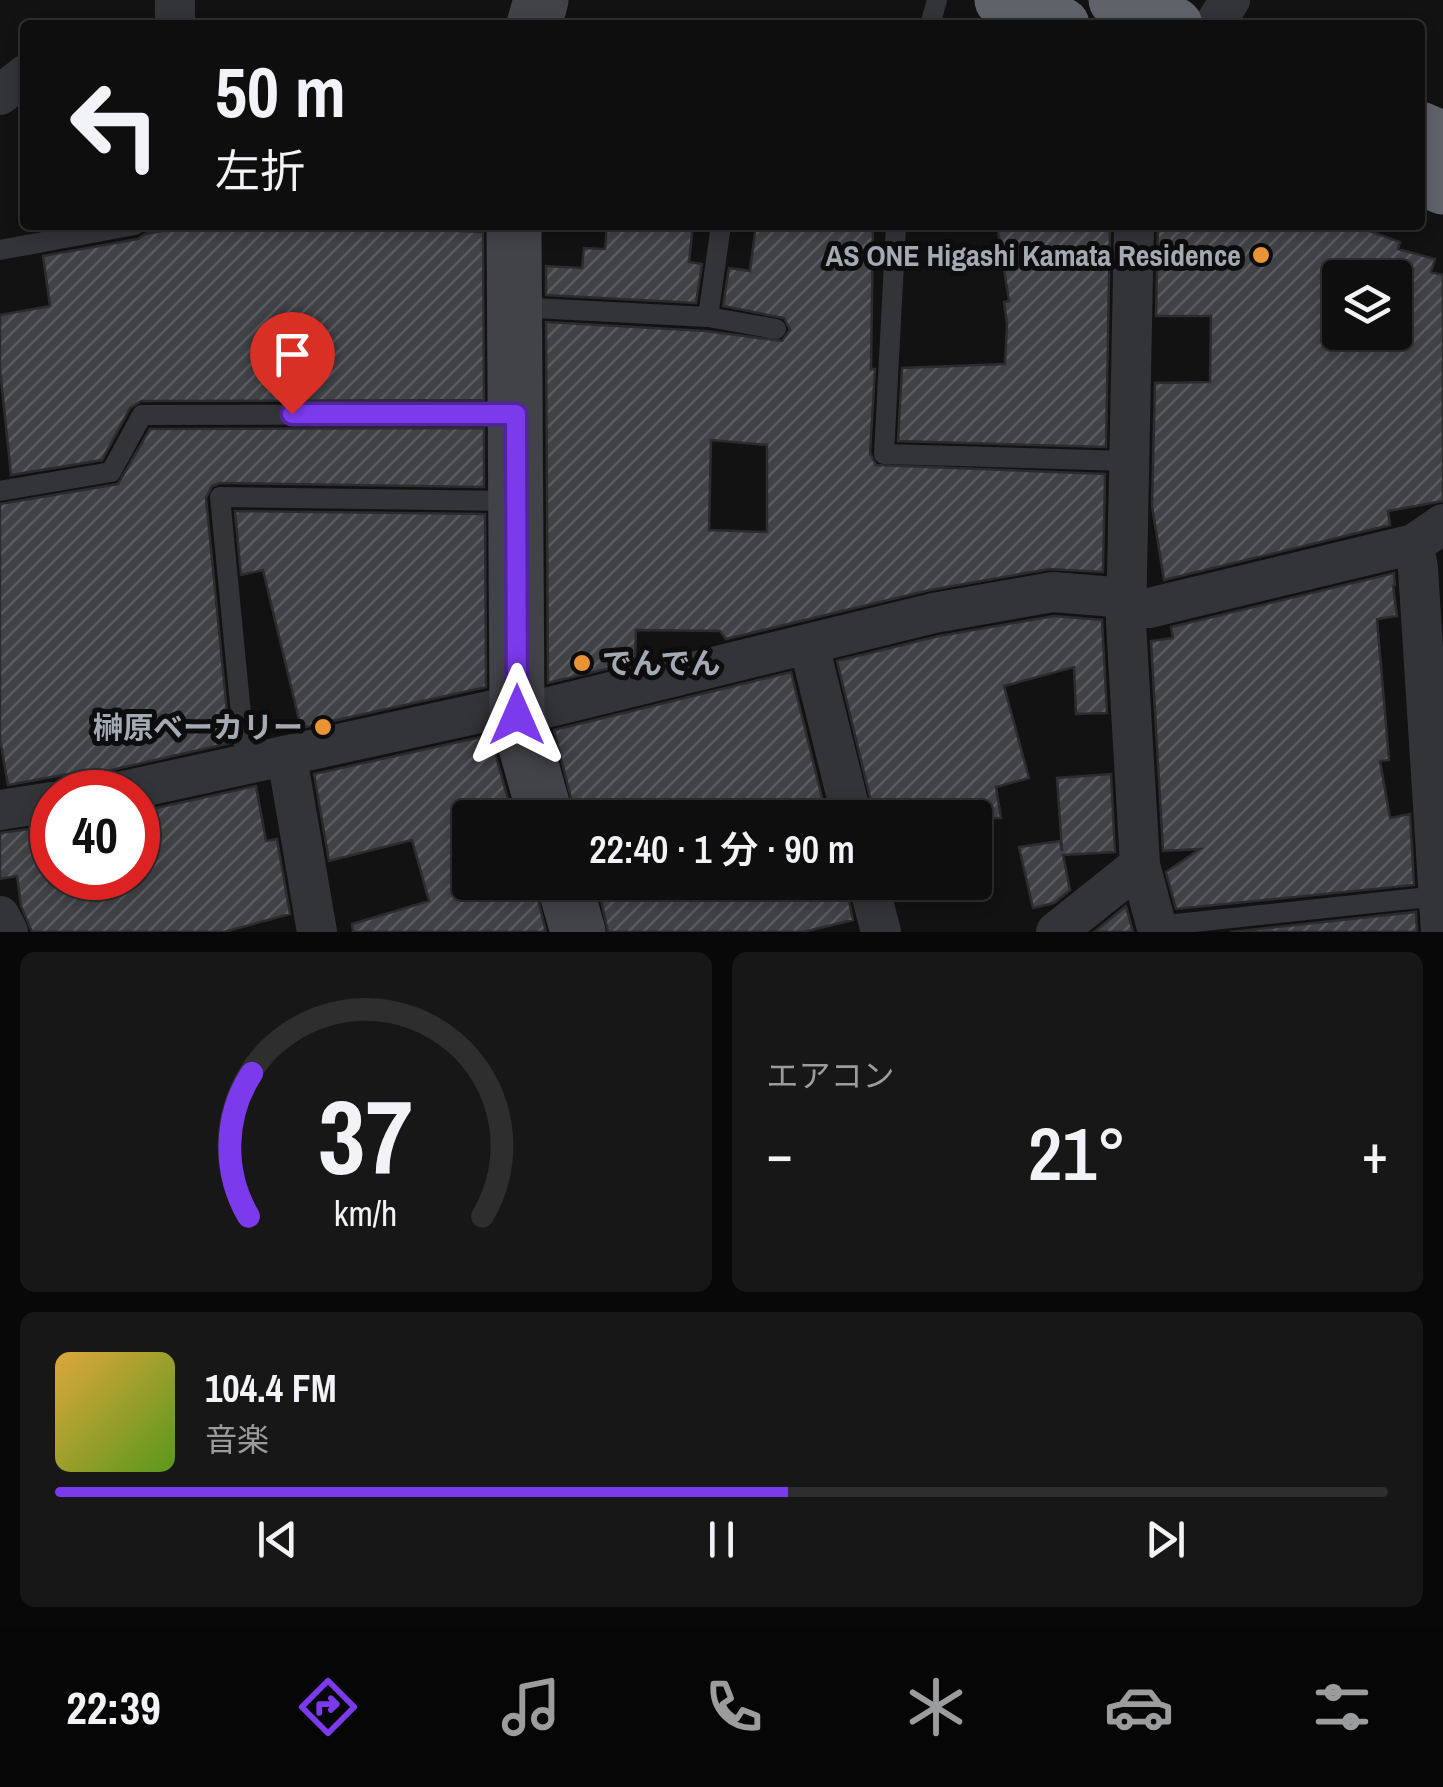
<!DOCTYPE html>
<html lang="ja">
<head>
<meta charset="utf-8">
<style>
	:root { --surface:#0e0e0e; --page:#171717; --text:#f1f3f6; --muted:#9b9c9e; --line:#2e2e2e; --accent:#7c3aed }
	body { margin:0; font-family:"Archivo Narrow","Noto Sans JP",sans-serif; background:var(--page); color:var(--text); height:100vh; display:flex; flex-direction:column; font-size:38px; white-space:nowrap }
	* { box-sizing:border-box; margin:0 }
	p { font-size:32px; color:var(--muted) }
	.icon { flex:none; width:55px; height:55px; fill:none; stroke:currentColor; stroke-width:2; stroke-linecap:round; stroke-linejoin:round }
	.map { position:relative; height:932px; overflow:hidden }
	.drawer { display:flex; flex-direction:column; gap:20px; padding:20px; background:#080808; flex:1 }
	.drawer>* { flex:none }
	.guide { position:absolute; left:20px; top:20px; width:1405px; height:210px; border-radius:10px; box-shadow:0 5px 15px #0003,0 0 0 2px var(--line); background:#0e0e0e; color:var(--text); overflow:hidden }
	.fabs { position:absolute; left:1322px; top:260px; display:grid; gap:20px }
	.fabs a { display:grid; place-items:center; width:90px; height:90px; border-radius:10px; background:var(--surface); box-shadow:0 5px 15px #0003,0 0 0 2px var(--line); font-size:50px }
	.speed { position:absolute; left:30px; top:770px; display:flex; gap:20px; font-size:50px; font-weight:700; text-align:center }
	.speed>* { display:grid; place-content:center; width:130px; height:130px; border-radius:50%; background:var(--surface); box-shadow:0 5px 15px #0003,0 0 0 2px var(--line); line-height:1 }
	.speed .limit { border:15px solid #d22; background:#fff; color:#111 }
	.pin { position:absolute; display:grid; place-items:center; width:85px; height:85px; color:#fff; margin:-102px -42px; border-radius:50% 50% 50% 0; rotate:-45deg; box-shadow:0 0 10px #0007 }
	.pin .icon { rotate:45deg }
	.me { position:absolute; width:110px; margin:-55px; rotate:0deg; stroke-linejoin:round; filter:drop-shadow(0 0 8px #0008) }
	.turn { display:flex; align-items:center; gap:35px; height:210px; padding:0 30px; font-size:45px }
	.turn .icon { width:130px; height:130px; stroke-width:2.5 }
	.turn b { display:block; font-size:70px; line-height:85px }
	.big { font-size:75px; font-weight:600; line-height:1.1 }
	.drawer .card { flex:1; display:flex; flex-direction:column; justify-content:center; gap:15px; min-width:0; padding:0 35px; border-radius:15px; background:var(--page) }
	.drawer .dial { align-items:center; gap:0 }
	.dial svg { height:260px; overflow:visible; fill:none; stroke:var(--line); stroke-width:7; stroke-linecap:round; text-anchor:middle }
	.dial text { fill:var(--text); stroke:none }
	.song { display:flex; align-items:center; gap:30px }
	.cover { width:120px; height:120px; border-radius:15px; background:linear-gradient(135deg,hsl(40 70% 55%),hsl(90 70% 35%)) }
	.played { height:10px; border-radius:5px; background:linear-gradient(90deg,var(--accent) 55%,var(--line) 55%) }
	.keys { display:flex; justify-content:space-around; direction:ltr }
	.heat { display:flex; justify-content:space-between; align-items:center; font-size:55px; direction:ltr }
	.drawer .tiles { flex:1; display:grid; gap:20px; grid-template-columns:1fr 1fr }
	.card:last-child { grid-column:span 2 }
	.trip { position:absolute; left:452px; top:800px; width:540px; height:100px; border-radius:10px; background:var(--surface); box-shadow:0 5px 15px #0003,0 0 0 2px var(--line); font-weight:600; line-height:100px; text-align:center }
	.tabs { display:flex; height:160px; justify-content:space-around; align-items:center; background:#060606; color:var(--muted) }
	.tabs .icon { width:70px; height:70px }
	.tabs .active { color:var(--accent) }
	.tabs b { font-size:45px; color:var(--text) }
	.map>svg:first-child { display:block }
	.building { fill:url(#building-hatch); stroke:#2c2c2f; stroke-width:2.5; fill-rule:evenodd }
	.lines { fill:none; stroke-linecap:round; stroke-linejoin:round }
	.lane { stroke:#333438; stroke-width:20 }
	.street { stroke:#333438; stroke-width:40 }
	.secondary { stroke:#414348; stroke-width:55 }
	.highway { stroke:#5f6369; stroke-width:55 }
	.route-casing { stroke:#51269a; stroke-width:25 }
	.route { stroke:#7c3aed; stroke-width:18 }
	.poi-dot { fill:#e99434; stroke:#0d0d0e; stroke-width:4 }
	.labels { text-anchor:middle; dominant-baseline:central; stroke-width:10; stroke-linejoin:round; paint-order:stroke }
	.poi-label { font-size:30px; font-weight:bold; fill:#a3aab3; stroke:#0d0d0e; text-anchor:end }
</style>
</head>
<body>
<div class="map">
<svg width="1443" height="932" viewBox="0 0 1443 932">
	<defs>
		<pattern id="building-hatch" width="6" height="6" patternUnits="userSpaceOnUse" patternTransform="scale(2.5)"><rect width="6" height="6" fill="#414246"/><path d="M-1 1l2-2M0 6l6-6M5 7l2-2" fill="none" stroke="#595b5e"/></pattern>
	</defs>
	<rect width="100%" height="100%" fill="#121213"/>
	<path class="building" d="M175 225H319L483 232 484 400 141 401 130 408 102 460 11 475 0 369V315L50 306 43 256 138 239 145 234 174 229Z
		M607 225H693L689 262 702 264 696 303 546 295V266L582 268 584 248 605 249Z
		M756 225 811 229V225H873L871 369H875L870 453 876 465 1105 474 1103 572 1049 569 930 590 726 639 720 631 636 630 635 662 548 683 546 322 706 331 782 341 790 330 784 318 723 306 729 268 750 271ZM711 440 767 445V532L709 530Z
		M997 225H1110L1106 447 898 441 902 368 1005 364 1007 324 1004 302 1009 301Z
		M1158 225H1353L1400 242 1398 249 1435 259 1431 272 1443 275V501L1388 511 1390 525 1164 580 1152 506 1155 383 1210 382 1211 316H1156ZM1340 278H1395V332H1340Z
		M484 428V487L220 483 212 486 206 498 230 743 111 770 79 772 8 785 0 739V504L118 484 150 429Z
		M235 511 485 514 486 687 301 728 263 570 241 575Z
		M1394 573 1395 585 1393 586 1397 616 1377 619 1389 760 1380 761 1390 818 1410 814 1414 885 1176 909 1166 872 1200 849 1163 851 1151 641 1173 638 1171 627Z
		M1054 616 1102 620 1107 713 1076 714 1074 667 1004 686 1029 778 996 787 1001 818H875L837 661 939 636Z
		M791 672 827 818H576L554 730Z
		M490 735 511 810 486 818H470V882H534L546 932H353L352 924 429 901 412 840 329 861 314 774Z
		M1111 774 1115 852 1063 855 1070 890 1054 903 1033 908 1019 847 1060 841 1062 851 1057 778Z
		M256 786 266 841 277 839 290 914 224 932H32L21 906 17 876 0 879V833L52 826V878H138V812Z
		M597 882H845L853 920 803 932H608Z
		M1126 906 1133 932H1094Z
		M1416 912 1417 932H1230Z"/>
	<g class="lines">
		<path class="lane" d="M930 25 937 0
			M896 225 884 454 1127 461
			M0 250 135 225
			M515 307 708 317 776 329
			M708 317 721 225
			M0 491 111 472 142 415 515 414
			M246 766 220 497 515 501
			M1157 926 1438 896"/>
		<path class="street" d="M175 0V25
			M1214 25 1230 0
			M0 95 25 75
			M1134 225 1126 623 1140 865 1158 932
			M1414 544 1418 569 1441 932
			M809 645 852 818
			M287 757 317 932
			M119 792 498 709 517 715 934 613 1053 592 1114 597 1126 607 1149 608 1414 544 1443 524
			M0 810 52 802
			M868 882 881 932
			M0 916 8 932
			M1056 932 1140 865"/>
		<path class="secondary" d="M534 25 541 0
			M514 225 517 715 546 818
			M564 882 578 932"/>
		<path class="highway" d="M1002 0 1062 25
			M1116 0 1175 25
			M1420 129 1443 139
			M1420 177 1443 187"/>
	</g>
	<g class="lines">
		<g class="route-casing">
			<path id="route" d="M292 414H516L517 715"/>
		</g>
		<use href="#route" class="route"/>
	</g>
	<g class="poi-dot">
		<circle cx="1261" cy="255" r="10"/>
		<circle cx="582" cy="663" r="10"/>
		<circle cx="323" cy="727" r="10"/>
	</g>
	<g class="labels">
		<g class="poi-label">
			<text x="1241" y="255">AS ONE Higashi Kamata Residence</text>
			<text x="602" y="663" text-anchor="start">でんでん</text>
			<text x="303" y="727">榊原ベーカリー</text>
		</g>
	</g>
</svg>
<div class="fabs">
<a><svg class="icon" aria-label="layers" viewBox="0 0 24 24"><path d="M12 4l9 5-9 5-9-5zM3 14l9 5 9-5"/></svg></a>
</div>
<div class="speed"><div class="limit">40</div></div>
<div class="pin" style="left:292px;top:414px;background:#d93025"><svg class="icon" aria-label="arrive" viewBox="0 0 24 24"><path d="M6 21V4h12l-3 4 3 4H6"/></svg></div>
<svg class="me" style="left:517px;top:715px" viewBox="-20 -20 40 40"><path d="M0-17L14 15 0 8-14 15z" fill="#7c3aed" stroke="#fff" stroke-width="4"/></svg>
<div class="trip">22:40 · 1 分 · 90 m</div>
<div class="guide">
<div class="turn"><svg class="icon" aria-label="left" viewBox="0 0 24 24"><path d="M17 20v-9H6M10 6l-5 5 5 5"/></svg><div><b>50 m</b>左折</div></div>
</div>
</div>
<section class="drawer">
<div class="tiles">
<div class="card dial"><svg viewBox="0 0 100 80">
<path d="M14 69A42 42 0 1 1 86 69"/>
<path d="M14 69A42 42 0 0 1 15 25" stroke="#7c3aed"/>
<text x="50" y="56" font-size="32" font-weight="700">37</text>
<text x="50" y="72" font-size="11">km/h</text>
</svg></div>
<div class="card"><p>エアコン</p>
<div class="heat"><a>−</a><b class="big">21°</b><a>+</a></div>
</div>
<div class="card">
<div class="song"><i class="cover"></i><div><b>104.4 FM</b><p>音楽</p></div></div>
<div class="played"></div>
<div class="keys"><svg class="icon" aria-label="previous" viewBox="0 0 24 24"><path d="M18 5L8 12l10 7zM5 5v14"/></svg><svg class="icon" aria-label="pause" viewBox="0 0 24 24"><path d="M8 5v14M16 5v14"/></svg><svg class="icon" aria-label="next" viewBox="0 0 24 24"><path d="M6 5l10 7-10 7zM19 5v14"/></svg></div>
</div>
</div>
</section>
<nav class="tabs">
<b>22:39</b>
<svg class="icon active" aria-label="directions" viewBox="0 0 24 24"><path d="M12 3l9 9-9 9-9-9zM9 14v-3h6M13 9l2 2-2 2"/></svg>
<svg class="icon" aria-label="music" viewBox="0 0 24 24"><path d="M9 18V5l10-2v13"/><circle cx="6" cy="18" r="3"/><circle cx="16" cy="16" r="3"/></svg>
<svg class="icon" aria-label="phone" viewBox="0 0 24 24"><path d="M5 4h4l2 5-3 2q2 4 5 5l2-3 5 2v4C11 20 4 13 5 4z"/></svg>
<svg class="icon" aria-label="climate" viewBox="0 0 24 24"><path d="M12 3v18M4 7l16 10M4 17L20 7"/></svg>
<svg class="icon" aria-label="car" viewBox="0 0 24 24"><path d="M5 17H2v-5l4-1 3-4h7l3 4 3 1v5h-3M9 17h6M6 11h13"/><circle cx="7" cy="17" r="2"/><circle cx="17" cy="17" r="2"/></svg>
<svg class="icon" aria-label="filters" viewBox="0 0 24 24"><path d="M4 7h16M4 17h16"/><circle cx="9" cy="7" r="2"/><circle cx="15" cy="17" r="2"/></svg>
</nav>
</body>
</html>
